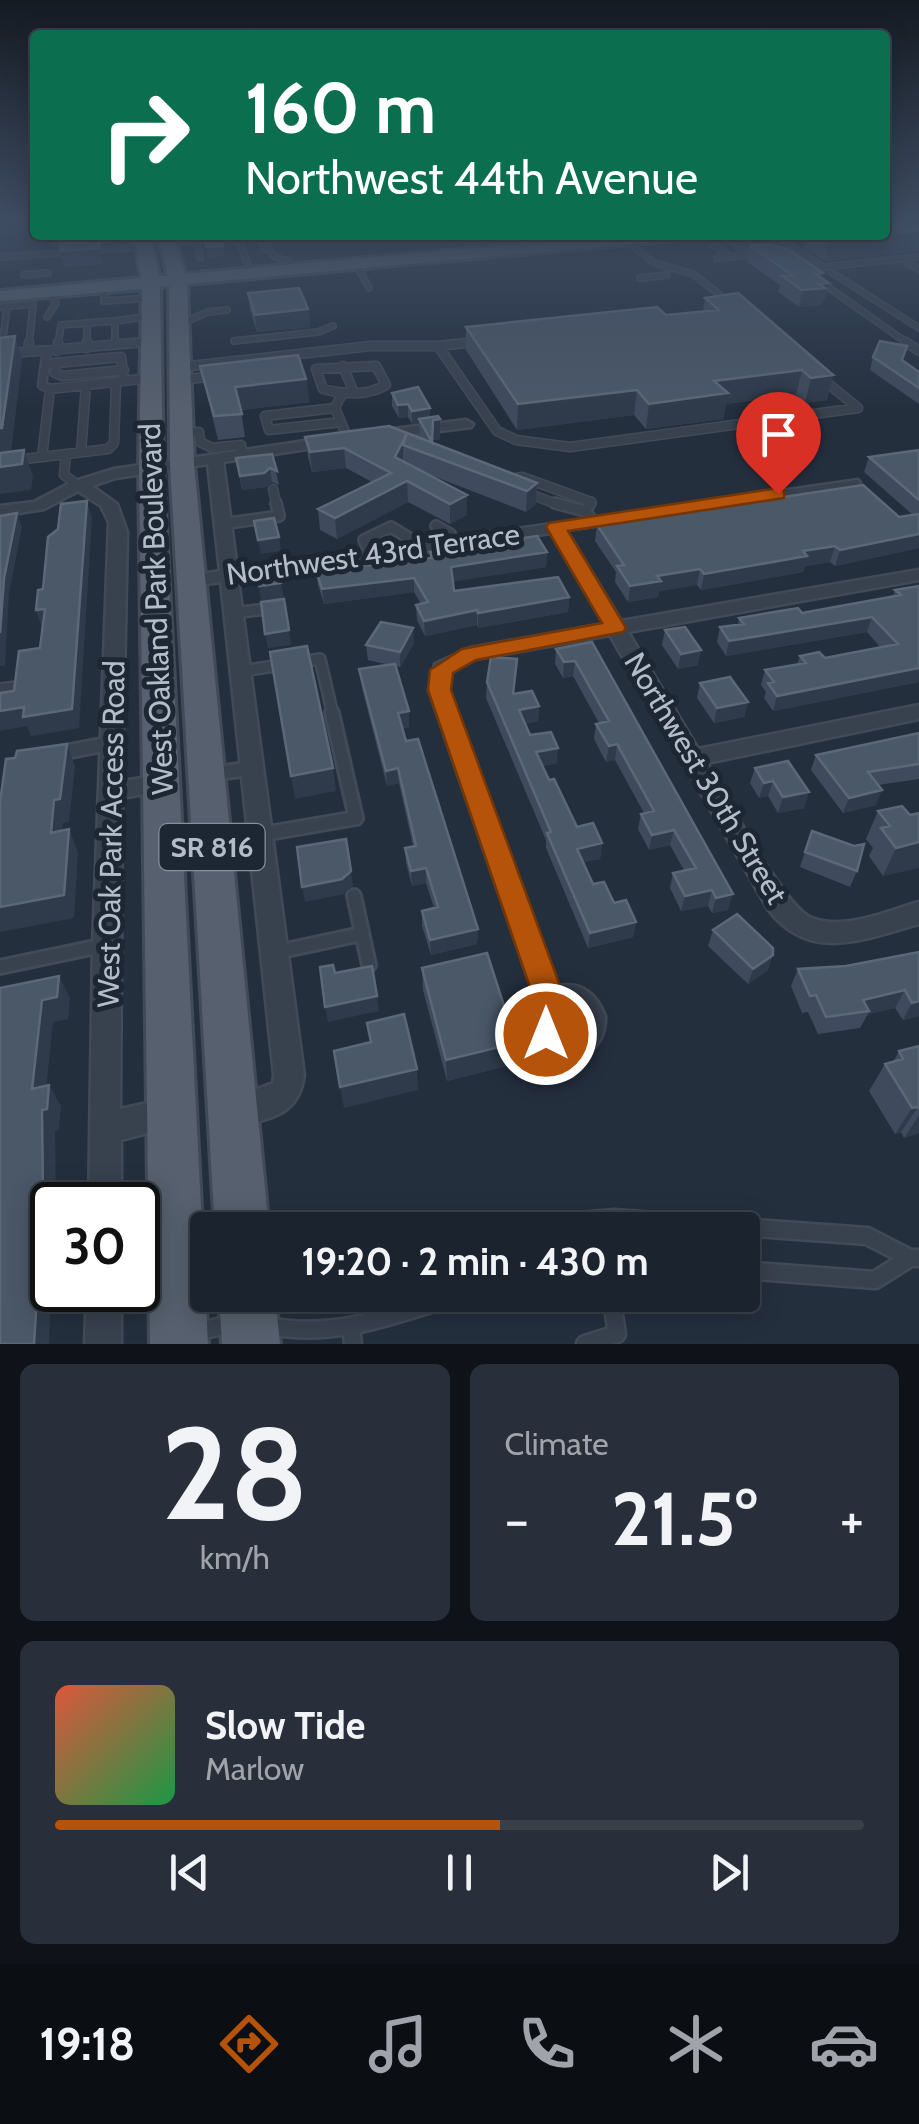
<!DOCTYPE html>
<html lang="en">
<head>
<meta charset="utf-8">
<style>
	:root { --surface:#1b232e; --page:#282f3a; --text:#f1f3f6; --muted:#a0a4aa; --line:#39404a; --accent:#b45309 }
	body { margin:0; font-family:Cabin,sans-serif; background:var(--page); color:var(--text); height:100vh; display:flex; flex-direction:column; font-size:38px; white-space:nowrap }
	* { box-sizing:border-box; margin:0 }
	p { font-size:32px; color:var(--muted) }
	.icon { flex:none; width:55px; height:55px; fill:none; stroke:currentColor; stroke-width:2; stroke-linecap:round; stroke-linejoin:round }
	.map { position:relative; height:1344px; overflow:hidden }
	.panel { display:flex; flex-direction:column; gap:20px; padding:20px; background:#0f1319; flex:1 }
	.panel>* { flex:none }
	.hud { position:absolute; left:30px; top:30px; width:860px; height:210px; border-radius:10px; box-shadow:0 5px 25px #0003,0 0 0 2px var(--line); background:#0b6e4f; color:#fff; overflow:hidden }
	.speed { position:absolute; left:30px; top:1182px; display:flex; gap:20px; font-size:50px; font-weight:700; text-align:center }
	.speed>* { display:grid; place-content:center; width:130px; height:130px; border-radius:50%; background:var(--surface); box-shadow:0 5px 25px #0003,0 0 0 2px var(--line); line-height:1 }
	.speed .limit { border:5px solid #111; border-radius:15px; background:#fff; color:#111 }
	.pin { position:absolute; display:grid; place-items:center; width:85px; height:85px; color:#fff; margin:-102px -42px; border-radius:50% 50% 50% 0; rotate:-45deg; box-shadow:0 0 10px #0007 }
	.pin .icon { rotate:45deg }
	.me { position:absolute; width:110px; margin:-55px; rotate:0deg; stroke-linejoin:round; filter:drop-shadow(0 0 8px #0008) }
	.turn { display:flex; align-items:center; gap:35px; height:210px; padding:0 50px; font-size:45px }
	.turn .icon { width:130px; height:130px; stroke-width:2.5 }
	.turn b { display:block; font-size:70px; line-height:85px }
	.big { font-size:75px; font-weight:700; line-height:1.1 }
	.panel .widget { flex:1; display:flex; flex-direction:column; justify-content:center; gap:15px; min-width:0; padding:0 35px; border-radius:15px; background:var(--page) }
	.panel .dial { align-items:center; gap:0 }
	.dial b { font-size:130px; line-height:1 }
	.song { display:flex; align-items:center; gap:30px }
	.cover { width:120px; height:120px; border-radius:15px; background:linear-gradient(135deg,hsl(10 70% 55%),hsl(140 70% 35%)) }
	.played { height:10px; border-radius:5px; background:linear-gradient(90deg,var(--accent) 55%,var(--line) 55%) }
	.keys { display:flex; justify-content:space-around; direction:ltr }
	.heat { display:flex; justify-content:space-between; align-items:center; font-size:55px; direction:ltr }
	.panel .tiles { flex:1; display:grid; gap:20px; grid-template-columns:1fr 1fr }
	.widget:last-child { grid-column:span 2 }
	.trip { position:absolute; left:190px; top:1212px; width:570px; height:100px; border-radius:10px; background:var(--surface); box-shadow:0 5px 25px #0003,0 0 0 2px var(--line); font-weight:700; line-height:100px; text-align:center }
	.dock { display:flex; height:160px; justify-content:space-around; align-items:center; background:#0b0e12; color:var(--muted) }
	.dock .icon { width:70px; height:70px }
	.dock .on { color:var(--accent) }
	.dock b { font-size:45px; color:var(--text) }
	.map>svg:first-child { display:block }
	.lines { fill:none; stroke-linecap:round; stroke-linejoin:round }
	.lane-far4-casing { stroke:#414a57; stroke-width:8 }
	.lane-far3-casing { stroke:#414a57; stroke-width:11 }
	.lane-far2-casing { stroke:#414a57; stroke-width:14 }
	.lane-far1-casing { stroke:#414a57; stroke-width:18 }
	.lane-casing { stroke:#414a57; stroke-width:21 }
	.street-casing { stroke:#414a57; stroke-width:5 }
	.primary-casing { stroke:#414a57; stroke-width:6 }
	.lane-far4 { stroke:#38414e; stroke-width:5 }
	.lane-far3 { stroke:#38414e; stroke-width:8 }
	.lane-far2 { stroke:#38414e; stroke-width:9 }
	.lane-far1 { stroke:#38414e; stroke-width:12 }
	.lane { stroke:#38414e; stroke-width:16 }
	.street { fill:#38414e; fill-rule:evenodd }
	.primary { fill:#56606e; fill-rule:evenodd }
	.wall { fill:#3f4b5c }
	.shaded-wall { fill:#2f3b4b }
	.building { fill:#4b5868; stroke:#5c6777; stroke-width:2.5 }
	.route { fill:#b45309; stroke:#753606; stroke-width:2.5 }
	.labels { text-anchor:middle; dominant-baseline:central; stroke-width:10; stroke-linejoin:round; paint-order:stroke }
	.shield { fill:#1d2633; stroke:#878f9c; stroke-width:2.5 }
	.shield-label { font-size:28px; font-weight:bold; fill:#b4bcc9 }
	.street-label { font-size:30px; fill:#b4bcc9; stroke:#1d2633 }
</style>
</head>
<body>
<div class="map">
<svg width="919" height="1344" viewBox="0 0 919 1344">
	<rect width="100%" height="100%" fill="#242f3e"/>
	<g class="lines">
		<g class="lane-far4-casing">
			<path id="lane-far4" d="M378 235 380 239
				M462 235 471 246
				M475 235 483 245
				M774 235 823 267 919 257
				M626 240 654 263 693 274 730 303
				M751 240 768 253
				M197 241 200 258
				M170 242 238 238 248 265
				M55 243 111 239
				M712 244 729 256
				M267 248 275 257 289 261
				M92 251 145 246
				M0 257 70 252
				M717 258 750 255 722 235
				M356 264 369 288
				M908 264 919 269
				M831 272 919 328
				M24 275 48 273
				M640 278 667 275
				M818 280 910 345
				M105 286 104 301 151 298
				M0 307 33 304 29 345
				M47 317 56 303 48 291
				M180 324 208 312 227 310
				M234 341 318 332 333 326
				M2 345 7 307
				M58 345 61 325 87 323
				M87 345V323L115 321
				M114 345 150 342
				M115 345V321L151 316
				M450 345 478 342"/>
		</g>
		<g class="lane-far3-casing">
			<path id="lane-far3" d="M87 342V348
				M475 342 438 346 497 431 516 440 570 447 858 408 820 377
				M906 342 919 351
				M2 348 3 342
				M28 351 29 342
				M47 351 42 385 50 389 150 378
				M57 351 58 342
				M0 354 146 342
				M57 363 55 373 62 376 124 370
				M45 364 121 357 124 381
				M343 366 354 393
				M376 366 386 385C368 396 343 394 323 389L316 369Z
				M181 367 371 346H438
				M180 380 216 376
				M335 408 342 394
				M335 408 341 422 269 430 265 416Z
				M341 422 348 439
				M181 433 199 432 200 442 212 448 241 445 243 456
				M81 452 86 385
				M66 454 64 475 78 485
				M42 457 50 389
				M0 462 108 449 114 443 116 382
				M510 479 522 477 591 502 589 506
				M273 489 277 506
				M528 493 561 506"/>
		</g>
		<g class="lane-far2-casing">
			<path id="lane-far2" d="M555 503 585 511
				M590 503 585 511 593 521
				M222 524 279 516 276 503
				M436 526 450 534 454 542
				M370 554 364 540 391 527 409 538 412 548
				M234 613 273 608
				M242 671 320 659 333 715
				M0 689 16 687"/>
		</g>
		<g class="lane-far1-casing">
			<path id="lane-far1" d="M60 753 112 743
				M212 774 253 768
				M263 834 356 818 332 713
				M354 896 369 965
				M277 952 361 934
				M0 967 105 945"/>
		</g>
		<g class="lane-casing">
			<path id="lane" d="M532 1230 557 1223 614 1218 867 1236 910 1258H919
				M742 1270 875 1280 910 1258
				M267 1309 298 1295
				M269 1326C335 1339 395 1315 458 1295
				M351 1327 353 1344
				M197 1332 234 1323
				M585 1344 617 1334 611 1295"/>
		</g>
		<g class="street-casing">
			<path id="street" d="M257 235H267L271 250H263Z
				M466 420 473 424 471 427 377 439 370 435 377 431Z
				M333 437 340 441 338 444 223 462 237 569 858 480 860 483 852 488 566 530 621 621 919 570V580L628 632 698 749 919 705V719L707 763C724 793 785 909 812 918 844 931 887 911 919 902V924C864 939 809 964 768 909L610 635 475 659 452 672 449 690 558 986C582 981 597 995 605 1016 607 1081 506 1066 536 1001L429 690 435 664 470 648 604 624 551 533 238 579 304 1075C299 1117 268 1118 233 1128L222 1124 218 1113 222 1102 273 1083 274 1075 221 582 191 586 182 581 185 577 220 571 208 464 116 478 92 486 117 504 127 532 122 781 162 775 170 777 173 783 170 789 122 798 120 1109 170 1098 181 1102 185 1113 181 1124 121 1140V1205H89L93 945 109 522 101 506 78 491 44 509 0 516V506L34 502 72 482 114 469ZM564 1009H570L577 1015V1026L571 1032H563L557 1026V1015Z
				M87 1290H121V1344H85Z"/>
		</g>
		<g class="primary-casing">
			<path id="primary" d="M134 235H150L159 276H168L158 235H174L185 274 623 235H685L677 240 187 284 194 464 269 1230H215L170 464 169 286 160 287 163 467 208 1344H150L139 467 142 289 0 301V291L141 278Z
				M219 1295H275L280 1344H222Z"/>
		</g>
		<use href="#lane-far4" class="lane-far4"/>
		<use href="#lane-far3" class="lane-far3"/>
		<use href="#lane-far2" class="lane-far2"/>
		<use href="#lane-far1" class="lane-far1"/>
		<use href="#lane" class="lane"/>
		<use href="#street" class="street"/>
		<use href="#primary" class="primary"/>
	</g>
	<path class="wall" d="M919 220V251L825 261 803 247 806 235H885Z
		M750 246 829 283 825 300H822L821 305 799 307 778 292 780 285 747 262Z
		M248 293 308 309 310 327 257 332 250 310Z
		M705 298 833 375 827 400 805 403 796 395 726 404 723 419 646 429 634 415 517 430 466 350V327L666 315 703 312Z
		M873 357 903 360 919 372V404L870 370Z
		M200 366 306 379 309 402 241 410 245 437 218 440Z
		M392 393 430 408V417L440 419V439L433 440V443L537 483 536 504 526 512 428 474 467 495V515L450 524 408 502 337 539 320 530 318 509 372 482 346 468 312 472 308 457 305 437 420 438 419 423 412 424 408 417 399 418 392 406Z
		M919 450V548L835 566 830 562 805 566 803 572 701 590 697 585 659 591 658 597 628 602 615 582 616 572 595 541 597 525 899 517 913 515 864 472 869 457Z
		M272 454 279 485 272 482 266 487 242 490 236 458Z
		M430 552H547L546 567 453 581 454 591 569 597 568 612 478 628 477 625 425 636 417 620 416 605 421 604 414 592 324 604 318 585 316 571 430 558Z
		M919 586V682L773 711 764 698 766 692 761 685 765 670 797 665 800 656 825 658 881 648 867 632 726 656 717 642 720 627 738 624 739 618 802 613 893 597 895 590Z
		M665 630 698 665 678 669 662 645Z
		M592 642 728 910 712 913 708 906 681 911 670 888 673 873 684 870 670 845 649 850 638 829 641 814 644 813 615 760 606 762 594 739 596 724 599 723 573 676 563 678 555 664 556 649Z
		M414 643 400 667 396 666 409 711V727L402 728 478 929 477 944 431 955 422 926V911L434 908 426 883 412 886 406 863 405 848 413 846 399 783 387 786 361 684 359 669 389 665 368 660 366 645Z
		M517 659 514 694 539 706 538 721 525 724 530 735 557 763 542 766 549 780 577 827 602 843 600 859 583 862 593 884 636 922 633 937 588 948 546 848V840L486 698 487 682Z
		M700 683 748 702 744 717 714 723 697 698Z
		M919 733V779L878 785 876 805 843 813 811 770 816 755Z
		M788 761 804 808 778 813 768 796 759 798 750 783 755 768Z
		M878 811 910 815 919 813 883 876 869 856 873 848 866 839Z
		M812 831 857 871 850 887 800 867Z
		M713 930 768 970 748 984 708 946Z
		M919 952V1016L903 1020 895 1008 868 1014 860 1028 818 1034 808 1012 802 1013 791 986 798 969 846 966Z
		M422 968 514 1064 447 1081 423 990Z
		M919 1046V1133L904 1138 901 1132 895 1134 869 1091 885 1064 893 1062 899 1051Z"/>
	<path class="shaded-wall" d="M0 220H35V232L0 235Z
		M919 231 918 251 825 261 829 240Z
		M99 240 103 264 64 267 60 251Z
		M223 246 224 256 208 258 206 247Z
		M823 273 821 284 829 283 825 300H822L821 305 799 307 802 290 816 274Z
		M308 309 310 327 257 332 255 315Z
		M15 336 22 360 11 453 24 450 33 476 31 490 0 494V428Z
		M802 370 796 395 726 404 723 419 646 429 649 404 714 381Z
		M833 375 827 400 805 403 811 378Z
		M306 379 309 402 239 410 235 387Z
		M637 390 634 415 517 430 518 404Z
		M408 404V417L399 418 398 405Z
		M430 408V421L419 419V423L412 424V411Z
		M440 419V439L433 440 432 462 433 420Z
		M407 433 403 445V462L395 457Z
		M344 448 346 468 312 472 310 452Z
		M270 468 272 482 266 487 242 490 240 476Z
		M407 481 408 502 337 539 335 518Z
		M537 483 536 504 526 512 527 491Z
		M467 495V515L450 524V504Z
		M87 501 92 518 79 728 31 736 27 726 0 731V711L24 707Z
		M17 513 22 527 9 593 5 666H0V633L4 578Z
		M919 534V548L835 566 840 550Z
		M279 537 281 551 261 554 258 540Z
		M835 546 830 562 805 566 803 572 701 590 704 574 803 551Z
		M547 552 546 567 451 582V567Z
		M700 569 697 585 659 591 658 597 628 602 630 586 657 576Z
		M414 578V592L324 604 322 589Z
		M281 583 284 598 261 601 259 586Z
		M569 597 568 612 478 628V613Z
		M45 609 42 628 36 610Z
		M477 610V625L425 636 424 621Z
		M872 617 867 632 726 656 729 641Z
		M413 628 414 643 400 667V652Z
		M289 630 291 645 268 648 265 634Z
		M701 650 698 665 678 669 681 654Z
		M575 661 573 676 563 678 564 662Z
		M919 668V682L773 711 777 696Z
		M748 702 744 717 714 723 717 708Z
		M539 706 538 721 518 725 519 710Z
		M409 711V727L399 728 398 713Z
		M67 744 75 767 69 822 63 823 61 856 51 833 54 800Z
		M617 744 615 760 606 762 609 746Z
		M558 748 557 763 535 767 536 752Z
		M333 768 336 791 295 799 291 776Z
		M398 768 399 783 387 786 386 771Z
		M773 781 768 796 759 798 764 783Z
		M882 790 876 805 843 813 849 798Z
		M809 792 804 808 778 813 783 797Z
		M69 829 78 852 74 918 0 932V907Z
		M674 830 670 845 649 850 652 835Z
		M919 842V868L883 876 896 848Z
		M602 843 600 859 575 864 577 849Z
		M426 868V883L412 886 411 871Z
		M351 871 353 886 344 894 305 902 302 887Z
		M712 890 708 906 681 911 685 896Z
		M733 894 728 910 712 913 716 898Z
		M636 922 633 937 588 948 590 933Z
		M478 929 477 944 431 955 430 940Z
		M773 955 768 970 748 984 753 969Z
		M59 976 70 998 68 1019 53 1022 44 1110 32 1089 42 1000Z
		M905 990 895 1008 868 1014 869 1011 863 1000Z
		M377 996 379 1011 328 1022 325 1007Z
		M919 1001V1016L903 1020 912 1003Z
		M516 1043 514 1064 447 1081 446 1060Z
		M417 1069 418 1090 344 1108 340 1087Z
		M49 1085 61 1106 59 1130 55 1131 56 1205H52V1218L49 1219 48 1256 52 1262 49 1344H34L35 1199 42 1110Z
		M918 1107 901 1132 895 1134 912 1108Z
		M919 1115V1133L904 1138Z"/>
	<path class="building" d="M885 220H919V231L885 234Z
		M220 235 223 246 206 247 204 236Z
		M822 235H878L829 240Z
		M99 240V248L60 251 61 243Z
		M771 244 789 250 823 273 816 274 829 283 818 284 825 288 802 290 782 276 792 275 750 246Z
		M299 288 308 309 255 315 248 293Z
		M738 293 833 375 811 378 802 370 714 381 728 393 649 404 637 390 518 404 466 327 657 307 666 315 719 310 705 298Z
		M15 336 2 428H0V338Z
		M880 341 907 346 902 360 919 372V388L873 357Z
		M298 355 306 379 235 387 242 414 214 416 200 366Z
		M418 387 430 408 412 411 408 404 398 405 392 393Z
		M438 416 440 419 433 420 432 442 419 419Z
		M389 426 407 433 395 457 467 495 450 504 407 481 335 518 318 509 391 473 344 448 310 452 305 437Z
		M407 433 537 483 527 491 403 445Z
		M24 450 22 464 0 467V453Z
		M919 450V500L869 457Z
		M272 454 277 471 270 468 264 473 240 476 236 458Z
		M863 485 899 517 919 514V534L840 550 835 546 803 551 807 556 704 574 700 569 657 576 661 581 630 586 617 566 624 565 597 525Z
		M87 501 72 709 23 717 24 707 0 711V693L14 691 19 651 40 648 45 609 36 610 38 590 43 589 48 537 58 529 61 504Z
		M17 513 4 578 0 633V516Z
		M274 518 279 537 258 540 254 521Z
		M537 536 547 552 451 567 454 591 558 577 569 597 478 613 477 610 424 621 416 605 428 602 414 578 322 589 316 571 432 558 430 552Z
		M280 576 281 583 259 586 258 579Z
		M919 586V668L777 696 768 683 774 682 765 670 806 663 800 656 819 652 825 658 898 644 872 617 729 641 720 627 744 624 739 618 798 608 802 613 901 595 895 590Z
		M284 599 289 630 265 634 261 602Z
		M381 622 413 628 400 652 366 645Z
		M685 627 701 650 681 654 665 630Z
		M592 642 733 894 716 898 712 890 685 896 673 873 696 868 674 830 652 835 641 814 654 811 617 744 609 746 596 724 609 721 575 661 564 662 556 649Z
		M307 646 333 768 291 776 270 652Z
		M491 657 517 659 513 694 532 691 539 706 519 710 530 735 551 732 558 748 536 752 549 780 554 779 577 827 593 823 602 843 577 849 593 884 604 882 614 903 626 900 636 922 590 933 547 833 551 832 487 682Z
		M395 664 409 711 398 713 406 741 418 739 478 929 430 940 422 911 438 907 426 868 411 871 405 848 416 846 398 768 386 771 359 669Z
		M730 677 748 702 717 708 700 683Z
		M919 733V764L868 772 882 790 849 798 816 755Z
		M67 744 60 799 54 800 51 833 69 829 64 895 0 907V802L6 759 15 758 17 751Z
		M788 761 809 792 783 797 773 781 764 783 755 768Z
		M902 806 910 815 919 813V842L896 848 881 828 890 826 878 811Z
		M812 831 854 846 864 844 857 871 805 852Z
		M346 839 351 871 342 879 302 887 297 847Z
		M737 914 773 948V955L753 969 713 930Z
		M919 952V1001L912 1003 905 990 863 1000 869 1011 826 1017 816 995 810 996 798 969 846 966Z
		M487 953 516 1043 446 1060 422 968Z
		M333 965 335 973 372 966 377 996 325 1007 320 967Z
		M59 976 57 997 42 1000 32 1089 49 1085 47 1109 42 1110 43 1198 35 1199 34 1247 40 1246 34 1344H0V988Z
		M404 1014 417 1069 340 1087 334 1051 371 1042 367 1023Z
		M919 1046V1108L918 1107 912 1108 885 1064 903 1059 899 1051Z"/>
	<linearGradient id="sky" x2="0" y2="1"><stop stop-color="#141a22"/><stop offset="0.54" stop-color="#3f4d63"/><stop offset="1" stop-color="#3f4d63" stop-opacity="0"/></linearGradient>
	<rect width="919" height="409" fill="url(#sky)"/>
	<path class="route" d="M778 488 784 490V498L568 531 626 628 623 632 476 660 453 673 451 690 566 1002 558 1017 562 1034 557 1044 546 1049 535 1044 526 1015 534 999 428 690 430 670 462 649 602 623 546 527 549 523Z"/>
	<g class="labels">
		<rect class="shield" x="159.5" y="824" width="105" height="46" rx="8"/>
		<g class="shield-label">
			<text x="212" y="847">SR 816</text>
		</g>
		<g class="street-label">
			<text transform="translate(373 554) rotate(-8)">Northwest 43rd Terrace</text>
			<text transform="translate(156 609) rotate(-92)">West Oakland Park Boulevard</text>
			<text transform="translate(706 778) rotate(59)">Northwest 30th Street</text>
			<text transform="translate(111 834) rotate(-89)">West Oak Park Access Road</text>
		</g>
	</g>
</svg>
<div class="speed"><div class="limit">30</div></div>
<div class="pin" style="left:778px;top:494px;background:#d93025"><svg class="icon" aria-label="arrive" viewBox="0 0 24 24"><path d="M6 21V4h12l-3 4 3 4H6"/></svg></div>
<svg class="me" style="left:546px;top:1034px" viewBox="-20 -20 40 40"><circle r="17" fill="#b45309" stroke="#fff" stroke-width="3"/><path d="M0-11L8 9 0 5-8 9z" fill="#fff"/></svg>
<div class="trip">19:20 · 2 min · 430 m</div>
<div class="hud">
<div class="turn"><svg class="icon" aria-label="right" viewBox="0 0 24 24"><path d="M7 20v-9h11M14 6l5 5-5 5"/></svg><div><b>160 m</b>Northwest 44th Avenue</div></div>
</div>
</div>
<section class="panel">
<div class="tiles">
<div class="widget dial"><b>28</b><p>km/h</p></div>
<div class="widget"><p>Climate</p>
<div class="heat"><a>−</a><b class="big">21.5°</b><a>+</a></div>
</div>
<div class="widget">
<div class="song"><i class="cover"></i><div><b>Slow Tide</b><p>Marlow</p></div></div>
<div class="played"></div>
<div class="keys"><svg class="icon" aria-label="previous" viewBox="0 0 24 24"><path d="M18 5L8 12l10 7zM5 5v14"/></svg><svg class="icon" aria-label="pause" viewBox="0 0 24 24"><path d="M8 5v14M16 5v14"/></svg><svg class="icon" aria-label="next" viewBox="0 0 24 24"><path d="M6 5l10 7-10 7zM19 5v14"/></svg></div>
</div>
</div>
</section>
<nav class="dock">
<b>19:18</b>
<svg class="icon on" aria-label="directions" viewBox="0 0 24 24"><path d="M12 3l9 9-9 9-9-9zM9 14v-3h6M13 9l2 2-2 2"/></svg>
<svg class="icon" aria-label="music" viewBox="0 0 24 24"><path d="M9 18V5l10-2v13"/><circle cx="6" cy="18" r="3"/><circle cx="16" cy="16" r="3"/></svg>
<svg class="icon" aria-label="phone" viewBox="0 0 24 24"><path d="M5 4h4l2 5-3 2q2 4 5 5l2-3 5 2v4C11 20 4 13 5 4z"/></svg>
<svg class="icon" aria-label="climate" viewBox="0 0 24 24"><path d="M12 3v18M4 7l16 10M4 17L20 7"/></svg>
<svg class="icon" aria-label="car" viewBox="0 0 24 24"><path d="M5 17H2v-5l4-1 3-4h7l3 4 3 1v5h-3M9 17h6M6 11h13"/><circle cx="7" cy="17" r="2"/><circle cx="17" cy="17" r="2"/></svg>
</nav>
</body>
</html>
